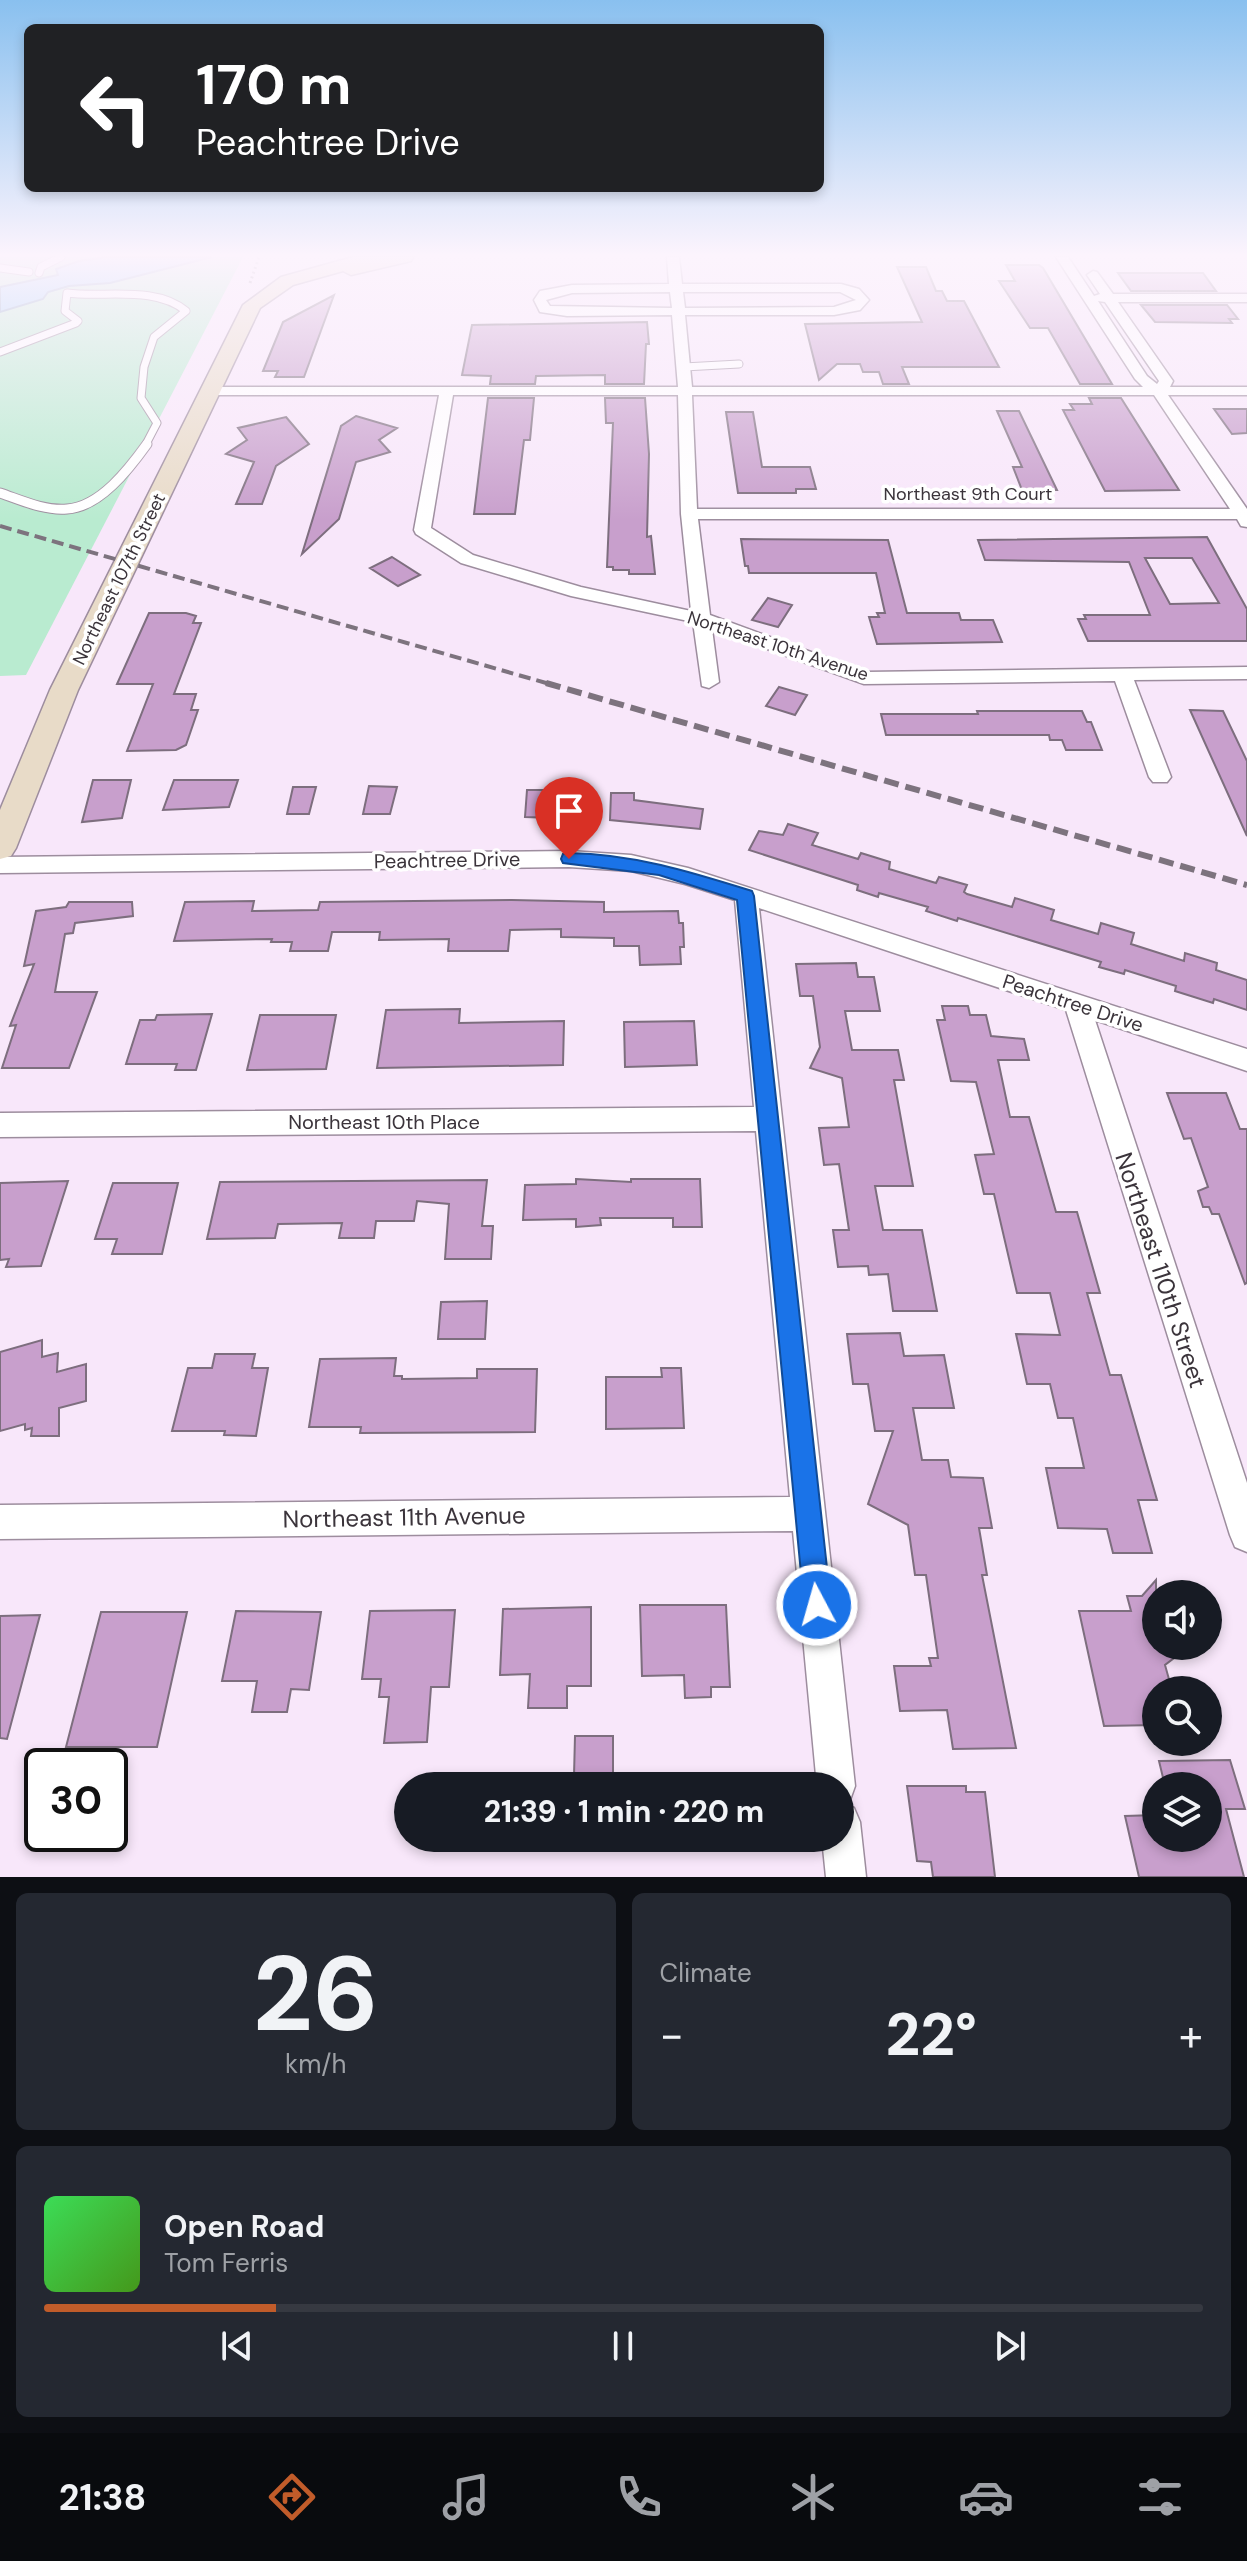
<!DOCTYPE html>
<html lang="en">
<head>
<meta charset="utf-8">
<style>
	:root { --surface:#171b24; --page:#242831; --text:#f1f3f6; --muted:#9ea1a6; --line:#363941; --accent:#c15c2a }
	body { margin:0; font-family:"DM Sans",sans-serif; background:var(--page); color:var(--text); height:100vh; display:flex; flex-direction:column; font-size:30px; white-space:nowrap }
	* { box-sizing:border-box; margin:0 }
	p { font-size:26px; color:var(--muted) }
	.icon { flex:none; width:44px; height:44px; fill:none; stroke:currentColor; stroke-width:2; stroke-linecap:round; stroke-linejoin:round }
	.map { position:relative; height:1877px; overflow:hidden }
	.sheet { display:flex; flex-direction:column; gap:16px; padding:16px; background:#0d0f14; flex:1 }
	.sheet>* { flex:none }
	.banner { position:absolute; left:24px; top:24px; width:800px; height:168px; border-radius:12px; box-shadow:0 4px 12px #0003; background:#202124; color:#fff; overflow:hidden }
	.fabs { position:absolute; left:1142px; top:1580px; display:grid; gap:16px }
	.fabs a { display:grid; place-items:center; width:80px; height:80px; border-radius:50%; background:var(--surface); box-shadow:0 4px 12px #0003; font-size:40px }
	.speed { position:absolute; left:24px; top:1748px; display:flex; gap:16px; font-size:40px; font-weight:700; text-align:center }
	.speed>* { display:grid; place-content:center; width:104px; height:104px; border-radius:50%; background:var(--surface); box-shadow:0 4px 12px #0003; line-height:1 }
	.speed .limit { border:4px solid #111; border-radius:12px; background:#fff; color:#111 }
	.pin { position:absolute; display:grid; place-items:center; width:68px; height:68px; color:#fff; margin:-82px -34px; border-radius:50% 50% 50% 0; rotate:-45deg; box-shadow:0 0 8px #0007 }
	.pin .icon { rotate:45deg }
	.me { position:absolute; width:88px; margin:-44px; rotate:354deg; stroke-linejoin:round; filter:drop-shadow(0 0 6px #0008) }
	.turn { display:flex; align-items:center; gap:28px; height:168px; padding:0 40px; font-size:36px }
	.turn .icon { width:104px; height:104px; stroke-width:2.5 }
	.turn b { display:block; font-size:56px; line-height:68px }
	.big { font-size:60px; font-weight:800; line-height:1.1 }
	.sheet .widget { flex:1; display:flex; flex-direction:column; justify-content:center; gap:12px; min-width:0; padding:0 28px; border-radius:12px; background:var(--page) }
	.sheet .dial { align-items:center; gap:0 }
	.dial b { font-size:104px; line-height:1 }
	.song { display:flex; align-items:center; gap:24px }
	.cover { width:96px; height:96px; border-radius:12px; background:linear-gradient(135deg,hsl(130 70% 55%),hsl(100 70% 35%)) }
	.played { height:8px; border-radius:4px; background:linear-gradient(90deg,var(--accent) 20%,var(--line) 20%) }
	.keys { display:flex; justify-content:space-around; direction:ltr }
	.heat { display:flex; justify-content:space-between; align-items:center; font-size:44px; direction:ltr }
	.sheet .tiles { flex:1; display:grid; gap:16px; grid-template-columns:1fr 1fr }
	.widget:last-child { grid-column:span 2 }
	.trip { position:absolute; left:394px; top:1772px; width:460px; height:80px; border-radius:40px; background:var(--surface); box-shadow:0 4px 12px #0003; font-weight:800; line-height:80px; text-align:center }
	.tabs { display:flex; height:128px; justify-content:space-around; align-items:center; background:#090b0e; color:var(--muted) }
	.tabs .icon { width:56px; height:56px }
	.tabs .selected { color:var(--accent) }
	.tabs b { font-size:36px; color:var(--text) }
	.map>svg:first-child { display:block }
	.green { fill:#b9ebd0 }
	.water { fill:#9cd1f9; stroke:#7fa2c0; stroke-width:2 }
	.building { fill:#c89fcc; stroke:#7d6e7e; stroke-width:2; fill-rule:evenodd }
	.lines { fill:none; stroke-linecap:round; stroke-linejoin:round }
	.lane-far1-casing { stroke:#9d8d9e; stroke-width:9 }
	.lane-casing { stroke:#9d8d9e; stroke-width:11 }
	.street-casing { stroke:#9d8d9e; stroke-width:3 }
	.secondary-casing { stroke:#9d8d9e; stroke-width:3 }
	.path { stroke:#978b98; stroke-width:3; stroke-dasharray:2 3; stroke-linecap:butt }
	.lane-far1 { stroke:#fff; stroke-width:7 }
	.lane { stroke:#fff; stroke-width:9 }
	.street { fill:#fff; fill-rule:evenodd }
	.secondary { fill:#e8dbc8; fill-rule:evenodd }
	.rail-far1 { stroke:#7d737e; stroke-width:4; stroke-dasharray:12 6; stroke-linecap:butt }
	.rail { stroke:#7d737e; stroke-width:6; stroke-dasharray:15 7; stroke-linecap:butt }
	.route { fill:#1a73e8; stroke:#114b97; stroke-width:2 }
	.labels { text-anchor:middle; dominant-baseline:central; stroke-width:7; stroke-linejoin:round; paint-order:stroke }
	.far-street-label { font-size:18px; fill:#3b343b; stroke:#fff }
	.street-label { font-size:20px; fill:#3b343b; stroke:#fff }
	.near-street-label { font-size:24px; fill:#3b343b; stroke:#fff }
</style>
</head>
<body>
<div class="map">
<svg width="1247" height="1877" viewBox="0 0 1247 1877">
	<rect width="100%" height="100%" fill="#f8e7fa"/>
	<path class="green" d="M0 257H243L26 675 0 676Z"/>
	<path class="water" d="M107 257H212L110 283 69 286 48 292 43 299 0 312V287L58 275 56 269 79 261Z"/>
	<path class="building" d="M1006 265H1039L1043 268 1112 384H1080L1048 328H1030L999 281H1015Z
		M897 267H926L936 291H942L947 301H964L999 367H902L909 384H883L879 372H863L860 364H837L819 380 805 324 922 322Z
		M1118 273H1203L1216 291H1131Z
		M334 295 304 377H275L278 371H263L283 322Z
		M1141 305H1227L1238 319H1229L1232 323 1155 322Z
		M647 322 649 344H646L644 384H605V375L536 376 535 384H490L491 376 462 375 472 325Z
		M488 398H534L530 440H524L515 514H474Z
		M605 398H645L649 454 647 537 651 536 655 574H629V570H613V567H607L613 423H606Z
		M1089 398H1121L1179 490 1105 491 1063 410H1074L1070 404H1092Z
		M1214 409H1247V433L1232 434Z
		M997 411H1019L1057 490H1022L1013 467H1022Z
		M726 412H753L762 467H810L816 489H796V493H738Z
		M356 416 397 428 379 440 390 452 356 462 339 519 302 554 341 426Z
		M286 417 309 444 276 466 262 504H236L254 462 226 454 247 440 238 428Z
		M1207 537 1247 609V641H1088L1078 619H1086L1084 615H1150L1129 562 985 560 978 540ZM1145 558H1192L1219 603 1170 604Z
		M741 539 888 540 907 613H959L961 620H993L1002 642 877 644 869 617H879L877 613H885L876 573H749L748 566H745Z
		M392 557 420 575 398 586 370 568Z
		M768 598 792 605 778 627 752 620Z
		M149 613H186L196 616 193 623H201L174 694H196L191 710H198L186 745 176 750 127 751 153 684H117Z
		M779 687 807 695 795 715 766 706Z
		M1190 710 1223 711 1247 761V836Z
		M977 711H1082L1087 722H1091L1102 750H1066L1062 740H1050L1049 735H886L881 714H978Z
		M93 780H131L122 818 82 822Z
		M174 780H238L229 807 163 810Z
		M369 786 397 787 390 814H363Z
		M293 787H316L309 814H287Z
		M527 790H557L554 818 525 817Z
		M611 793H634V800L703 809 700 829 610 820Z
		M788 824 818 833 812 845 858 859 861 853 890 862 889 869 936 883 939 877 967 885 964 892 967 894 1012 907 1015 898 1054 910 1051 920 1098 934 1101 923 1134 933 1131 944 1184 961 1185 953 1217 963 1216 970 1247 980V1010L1214 999 1213 1003 1175 991 1176 986 1125 970 1124 974 1099 967 1101 962 958 918 957 921 926 911 928 907 879 893 878 897 857 890 858 885 749 850 759 831 783 835Z
		M512 900 604 902V912L678 911 679 923H683L684 947H680L681 964 640 965 639 946H614V938L561 937V929L510 930 508 951H448L449 939 379 940 380 932H332L328 951H290L292 942H271L272 939 174 941 185 902 254 901 252 911 318 910 320 902Z
		M69 902H132L133 916 75 923 73 933 65 934 55 992H97L69 1068H2L16 1025 10 1026 34 964 24 966 36 911 66 907Z
		M856 963 858 977H874L880 1011H845L852 1050H898L904 1080H894L913 1186H875L883 1230H922L937 1311H893L888 1274 869 1275 868 1266 838 1267 833 1230H849L839 1164 824 1165 819 1128 849 1127 842 1078 810 1068 820 1047 813 996H800L796 964Z
		M942 1006H968L970 1015H986L991 1036 1024 1039 1029 1060H998L1010 1117H1029L1056 1212H1077L1100 1293H1087L1110 1375H1121L1157 1500H1138L1152 1553H1113L1107 1529 1058 1528 1046 1468H1084L1073 1418H1058L1050 1384H1027L1016 1334 1060 1335 1050 1293H1017L994 1194H984L975 1155 994 1154 976 1082 951 1081 937 1020H945Z
		M460 1009 459 1023 564 1021 563 1065 377 1068 386 1010Z
		M212 1014 196 1070H175L177 1064H126L140 1020H155L157 1015Z
		M260 1015H336L326 1069 247 1070Z
		M694 1021 697 1065 625 1067 624 1022Z
		M1167 1093H1226L1240 1129H1247V1283L1245 1284 1219 1214H1212L1209 1207H1203L1198 1191 1208 1187 1191 1138 1184 1139Z
		M576 1179 631 1182V1179H700L702 1227H673V1218H600L601 1225 576 1227V1219L523 1220 525 1185 576 1184Z
		M487 1180 482 1226H493L491 1259H445L449 1204 417 1201 414 1221H376L374 1238H339L342 1223 278 1224 275 1238 207 1239 220 1182Z
		M68 1181 41 1266 6 1267 9 1259 0 1260V1183Z
		M113 1183H178L162 1254H112L117 1239H95Z
		M487 1301 485 1339H438L441 1302Z
		M900 1333 904 1356 944 1355 954 1408H913L922 1460H948L951 1477 983 1478 992 1528H979L987 1575H982L1016 1748 953 1749 947 1710 900 1711 894 1666H931L929 1658H938L926 1575H915L908 1525 868 1504 893 1431H875L868 1384H853L847 1334Z
		M42 1340V1357L58 1353 57 1372 86 1364V1401L59 1408V1436H31L32 1428 25 1430V1424L0 1431V1352Z
		M215 1354H255L252 1368H268L256 1436 224 1435 225 1431H172L188 1368H212Z
		M396 1358 394 1376H402V1379L477 1378V1369H537L535 1432 360 1433 361 1427H309L320 1359Z
		M661 1368H681L684 1428 606 1429V1377H662Z
		M1156 1580V1646H1190L1165 1665 1172 1690H1156V1725L1104 1726 1079 1611H1131L1127 1596H1142Z
		M640 1605H726L730 1687H711V1697L685 1698 684 1675 642 1676Z
		M591 1607V1686H567V1708H528L530 1674 500 1675 503 1609Z
		M455 1610 449 1687H431L427 1742 384 1743 389 1697H379L381 1679H362L370 1611Z
		M236 1611 321 1612 309 1690 291 1689 287 1712H252L257 1681H222Z
		M101 1612H187L157 1747H66Z
		M40 1615 7 1739 0 1738V1616Z
		M575 1736H613V1776H574Z
		M1230 1760 1245 1809H1226L1244 1877H1139L1125 1816 1156 1815V1838H1208V1786H1165L1159 1761Z
		M907 1786H966V1792H985L995 1877H933L931 1862 917 1861Z"/>
	<g class="lines">
		<g class="lane-far1-casing">
			<path id="lane-far1" d="M0 268 29 272
				M39 273 41 267 61 257
				M0 352 76 323 78 321 65 311 67 293C104 298 155 285 186 311L154 337 144 367 141 398 157 423 145 446
				M684 367 739 364"/>
		</g>
		<g class="lane-casing">
			<path id="lane" d="M0 493C21 500 44 511 67 509 100 507 129 469 147 444"/>
		</g>
		<g class="street-casing">
			<path id="street" d="M667 257H679L682 284H841L859 289 869 300 860 310 834 315H685L692 387H1143L1135 379 1056 257H1068L1094 296 1100 294 1087 275 1093 271 1097 272 1113 294H1247V302H1118L1173 381 1170 387H1247V395H1168L1247 509V527L1241 526 1237 519H698L710 615 866 672 1247 667V679L1134 680 1171 777 1167 782H1153L1149 777 1115 681 864 684 712 629 719 682 709 688 702 686 693 622 571 596 461 563 416 534 414 530 439 395H211L204 391 211 387H678L672 315 567 316 540 312 534 300 540 291 572 285 669 284ZM670 292 672 308 550 306 546 300 572 293ZM683 292H840L856 300 834 307 685 308ZM1098 301 1105 302 1159 381 1157 384 1147 376ZM453 395H678L681 514 691 611 581 587 473 555 431 528ZM692 395H1154L1230 509H697Z
				M569 851 631 855 688 868 1247 1049V1071L1095 1020 1247 1483V1552L1235 1547 1230 1535 1066 1010 759 908 855 1786 850 1800 842 1803 854 1808 860 1822 866 1877H826L822 1838H840V1786H817L793 1531 0 1539V1505L790 1497 756 1131 0 1137V1113L754 1107 735 900 685 884 631 871 569 867 0 873V857Z"/>
		</g>
		<g class="secondary-casing">
			<path id="secondary" d="M353 257H413L411 261 351 275 343 271 293 285 260 308 78 690 16 848 11 856 0 859V810L50 690 243 305 281 277Z"/>
		</g>
		<path class="path" d="M250 283 259 257"/>
		<use href="#lane-far1" class="lane-far1"/>
		<use href="#lane" class="lane"/>
		<use href="#street" class="street"/>
		<use href="#secondary" class="secondary"/>
		<path class="rail-far1" d="M0 526 553 685"/>
		<path class="rail" d="M546 683 1247 885"/>
	</g>
	<linearGradient id="sky" x2="0" y2="1"><stop stop-color="#89c0ef"/><stop offset="0.49" stop-color="#fcf4fd"/><stop offset="1" stop-color="#fcf4fd" stop-opacity="0"/></linearGradient>
	<rect width="1247" height="520" fill="url(#sky)"/>
	<path class="route" d="M569 853C634 854 691 872 752 891L754 896 831 1605 827 1614 817 1618 808 1614 804 1605 737 900 659 875 563 863 561 859 563 854Z"/>
	<g class="labels">
		<g class="far-street-label">
			<text x="968" y="494">Northeast 9th Court</text>
			<text transform="translate(119 579) rotate(-64)">Northeast 107th Street</text>
			<text transform="translate(778 646) rotate(18)">Northeast 10th Avenue</text>
		</g>
		<g class="street-label">
			<text transform="translate(447 860) rotate(-1)">Peachtree Drive</text>
			<text transform="translate(1073 1003) rotate(18)">Peachtree Drive</text>
			<text x="384" y="1122">Northeast 10th Place</text>
		</g>
		<g class="near-street-label">
			<text transform="translate(1161 1270) rotate(72)">Northeast 110th Street</text>
			<text transform="translate(404 1517) rotate(-1)">Northeast 11th Avenue</text>
		</g>
	</g>
</svg>
<div class="fabs">
<a><svg class="icon" aria-label="sound" viewBox="0 0 24 24"><path d="M4 9h4l5-4v14l-5-4H4zM17 9q2 3 0 6"/></svg></a>
<a><svg class="icon" aria-label="search" viewBox="0 0 24 24"><circle cx="10" cy="10" r="6"/><path d="M15 15l6 6"/></svg></a>
<a><svg class="icon" aria-label="layers" viewBox="0 0 24 24"><path d="M12 4l9 5-9 5-9-5zM3 14l9 5 9-5"/></svg></a>
</div>
<div class="speed"><div class="limit">30</div></div>
<div class="pin" style="left:569px;top:859px;background:#d93025"><svg class="icon" aria-label="arrive" viewBox="0 0 24 24"><path d="M6 21V4h12l-3 4 3 4H6"/></svg></div>
<svg class="me" style="left:817px;top:1605px" viewBox="-20 -20 40 40"><circle r="17" fill="#1a73e8" stroke="#fff" stroke-width="3"/><path d="M0-11L8 9 0 5-8 9z" fill="#fff"/></svg>
<div class="trip">21:39 · 1 min · 220 m</div>
<div class="banner">
<div class="turn"><svg class="icon" aria-label="left" viewBox="0 0 24 24"><path d="M17 20v-9H6M10 6l-5 5 5 5"/></svg><div><b>170 m</b>Peachtree Drive</div></div>
</div>
</div>
<section class="sheet">
<div class="tiles">
<div class="widget dial"><b>26</b><p>km/h</p></div>
<div class="widget"><p>Climate</p>
<div class="heat"><a>−</a><b class="big">22°</b><a>+</a></div>
</div>
<div class="widget">
<div class="song"><i class="cover"></i><div><b>Open Road</b><p>Tom Ferris</p></div></div>
<div class="played"></div>
<div class="keys"><svg class="icon" aria-label="previous" viewBox="0 0 24 24"><path d="M18 5L8 12l10 7zM5 5v14"/></svg><svg class="icon" aria-label="pause" viewBox="0 0 24 24"><path d="M8 5v14M16 5v14"/></svg><svg class="icon" aria-label="next" viewBox="0 0 24 24"><path d="M6 5l10 7-10 7zM19 5v14"/></svg></div>
</div>
</div>
</section>
<nav class="tabs">
<b>21:38</b>
<svg class="icon selected" aria-label="directions" viewBox="0 0 24 24"><path d="M12 3l9 9-9 9-9-9zM9 14v-3h6M13 9l2 2-2 2"/></svg>
<svg class="icon" aria-label="music" viewBox="0 0 24 24"><path d="M9 18V5l10-2v13"/><circle cx="6" cy="18" r="3"/><circle cx="16" cy="16" r="3"/></svg>
<svg class="icon" aria-label="phone" viewBox="0 0 24 24"><path d="M5 4h4l2 5-3 2q2 4 5 5l2-3 5 2v4C11 20 4 13 5 4z"/></svg>
<svg class="icon" aria-label="climate" viewBox="0 0 24 24"><path d="M12 3v18M4 7l16 10M4 17L20 7"/></svg>
<svg class="icon" aria-label="car" viewBox="0 0 24 24"><path d="M5 17H2v-5l4-1 3-4h7l3 4 3 1v5h-3M9 17h6M6 11h13"/><circle cx="7" cy="17" r="2"/><circle cx="17" cy="17" r="2"/></svg>
<svg class="icon" aria-label="filters" viewBox="0 0 24 24"><path d="M4 7h16M4 17h16"/><circle cx="9" cy="7" r="2"/><circle cx="15" cy="17" r="2"/></svg>
</nav>
</body>
</html>
